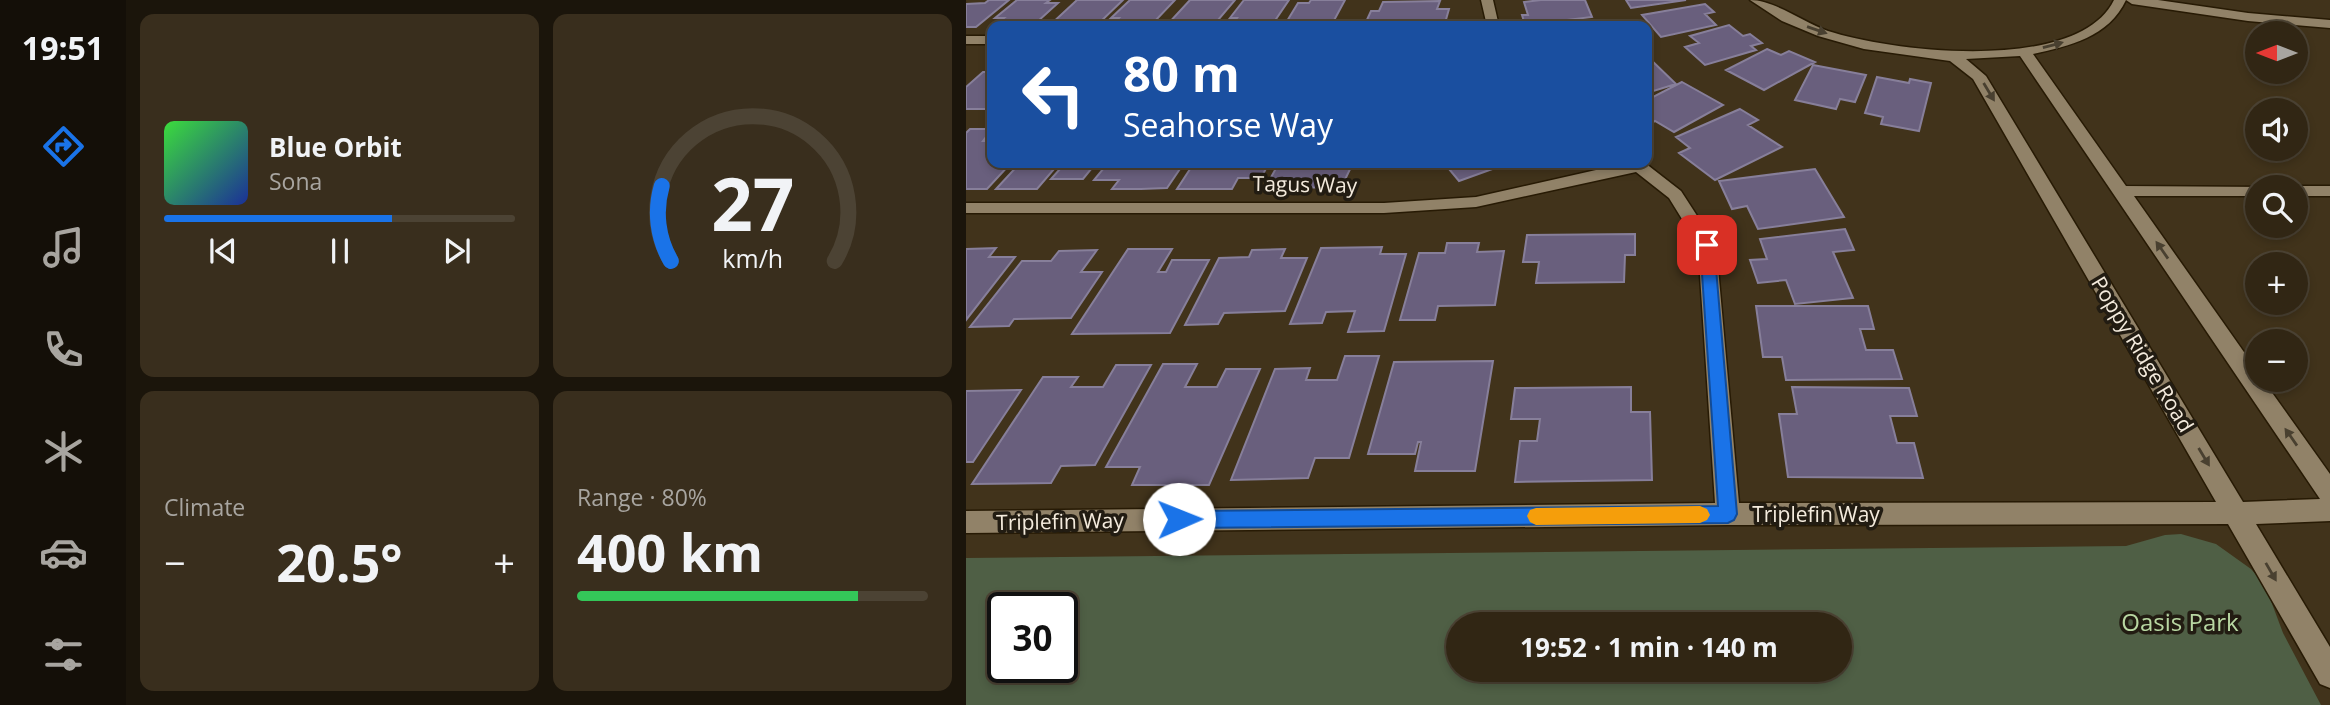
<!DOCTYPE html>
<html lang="en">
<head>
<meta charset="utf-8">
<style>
	:root { --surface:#312614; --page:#392e1d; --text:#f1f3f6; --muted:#a8a5a0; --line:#4c4334; --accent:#1a73e8 }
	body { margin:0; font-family:"Open Sans",sans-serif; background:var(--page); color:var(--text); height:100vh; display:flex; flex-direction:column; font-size:26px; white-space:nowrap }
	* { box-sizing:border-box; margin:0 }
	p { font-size:23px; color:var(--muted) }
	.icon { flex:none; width:38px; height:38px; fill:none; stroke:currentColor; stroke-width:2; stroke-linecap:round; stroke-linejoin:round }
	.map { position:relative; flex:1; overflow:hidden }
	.side { display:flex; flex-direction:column; gap:14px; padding:14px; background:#1b150b; width:840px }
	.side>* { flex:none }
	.hud { position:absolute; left:21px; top:21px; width:665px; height:147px; border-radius:14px; box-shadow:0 4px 10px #0003,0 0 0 2px var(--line); background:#1a4fa0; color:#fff; overflow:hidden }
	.needle { width:46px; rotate:270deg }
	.buttons { position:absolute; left:1279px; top:21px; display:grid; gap:14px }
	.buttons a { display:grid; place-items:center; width:63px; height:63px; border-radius:50%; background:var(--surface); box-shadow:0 4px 10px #0003,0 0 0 2px var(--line); font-size:35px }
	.speed { position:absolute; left:21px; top:592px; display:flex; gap:14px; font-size:35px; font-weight:700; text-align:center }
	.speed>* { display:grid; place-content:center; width:91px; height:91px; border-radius:50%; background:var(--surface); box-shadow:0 4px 10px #0003,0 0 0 2px var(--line); line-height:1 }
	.speed .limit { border:4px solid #111; border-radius:10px; background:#fff; color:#111 }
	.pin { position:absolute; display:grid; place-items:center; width:60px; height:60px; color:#fff; margin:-30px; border-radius:14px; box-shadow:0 4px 10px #0006 }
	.me { position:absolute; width:77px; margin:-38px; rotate:89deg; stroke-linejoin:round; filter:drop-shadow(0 0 5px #0008) }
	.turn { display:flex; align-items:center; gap:24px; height:147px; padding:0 21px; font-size:32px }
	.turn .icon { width:91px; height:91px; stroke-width:2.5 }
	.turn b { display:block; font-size:49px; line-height:60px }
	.big { font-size:52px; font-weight:700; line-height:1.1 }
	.side .tile { flex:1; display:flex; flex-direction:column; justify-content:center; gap:10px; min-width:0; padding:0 24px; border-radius:14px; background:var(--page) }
	.side .dial { align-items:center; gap:0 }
	.dial svg { height:182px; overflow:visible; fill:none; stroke:var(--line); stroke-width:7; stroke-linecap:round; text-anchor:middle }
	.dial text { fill:var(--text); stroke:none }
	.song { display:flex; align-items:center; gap:21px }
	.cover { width:84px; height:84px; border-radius:10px; background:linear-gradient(135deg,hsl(120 70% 55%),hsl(230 70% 35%)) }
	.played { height:7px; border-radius:4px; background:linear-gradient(90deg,var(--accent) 65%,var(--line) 65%) }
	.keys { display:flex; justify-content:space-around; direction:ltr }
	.heat { display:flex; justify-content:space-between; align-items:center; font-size:38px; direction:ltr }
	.charge { height:10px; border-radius:5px; background:linear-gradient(90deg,#34c759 80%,var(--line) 0) }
	.side .tiles { flex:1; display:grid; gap:14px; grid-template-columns:repeat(2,1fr) }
	.trip { position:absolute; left:480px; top:612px; width:406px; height:70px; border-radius:35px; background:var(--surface); box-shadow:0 4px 10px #0003,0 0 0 2px var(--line); font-weight:700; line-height:70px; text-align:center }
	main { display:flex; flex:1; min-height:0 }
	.tab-bar { display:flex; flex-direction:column; width:126px; justify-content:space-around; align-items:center; background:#140f08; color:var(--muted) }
	.tab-bar .icon { width:49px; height:49px }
	.tab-bar .current { color:var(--accent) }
	.tab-bar b { font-size:32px; color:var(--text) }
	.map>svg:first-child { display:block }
	.green { fill:#4f5f45; fill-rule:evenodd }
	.building { fill:#695f7d; stroke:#877f9a; stroke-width:2 }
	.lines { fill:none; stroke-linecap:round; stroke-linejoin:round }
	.street-casing { stroke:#271a04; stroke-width:3 }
	.street { fill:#918268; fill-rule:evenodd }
	.oneway { fill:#494030 }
	.route { fill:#1a73e8; stroke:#114b97; stroke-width:2 }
	.slow { fill:#f59e0b }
	.labels { text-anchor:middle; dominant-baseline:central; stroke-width:7; stroke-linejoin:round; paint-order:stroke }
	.street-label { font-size:21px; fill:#f4ebdd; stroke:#221c12 }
	.near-park-label { font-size:24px; fill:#b8d7a2; stroke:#221c12 }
</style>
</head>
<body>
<main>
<nav class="tab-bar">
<b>19:51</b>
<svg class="icon current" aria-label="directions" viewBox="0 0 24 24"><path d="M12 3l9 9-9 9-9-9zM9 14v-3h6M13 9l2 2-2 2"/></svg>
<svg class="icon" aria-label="music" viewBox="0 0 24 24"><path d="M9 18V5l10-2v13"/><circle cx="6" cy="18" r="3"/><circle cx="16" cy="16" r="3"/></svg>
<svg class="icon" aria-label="phone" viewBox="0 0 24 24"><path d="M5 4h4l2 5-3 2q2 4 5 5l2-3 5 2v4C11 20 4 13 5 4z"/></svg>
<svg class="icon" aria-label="climate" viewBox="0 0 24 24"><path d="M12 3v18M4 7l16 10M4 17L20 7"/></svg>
<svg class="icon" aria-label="car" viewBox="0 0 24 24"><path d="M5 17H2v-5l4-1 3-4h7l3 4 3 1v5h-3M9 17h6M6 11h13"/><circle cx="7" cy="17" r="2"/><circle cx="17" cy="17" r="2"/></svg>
<svg class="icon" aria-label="filters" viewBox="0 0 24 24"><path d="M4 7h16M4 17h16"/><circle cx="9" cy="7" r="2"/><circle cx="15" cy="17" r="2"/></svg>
</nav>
<section class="side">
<div class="tiles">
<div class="tile">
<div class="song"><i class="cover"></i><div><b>Blue Orbit</b><p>Sona</p></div></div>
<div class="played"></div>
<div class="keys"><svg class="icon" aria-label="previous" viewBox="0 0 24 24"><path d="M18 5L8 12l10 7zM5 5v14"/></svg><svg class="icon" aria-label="pause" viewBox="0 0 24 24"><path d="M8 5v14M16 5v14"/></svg><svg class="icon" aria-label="next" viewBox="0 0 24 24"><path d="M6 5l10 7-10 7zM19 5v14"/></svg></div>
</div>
<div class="tile dial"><svg viewBox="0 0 100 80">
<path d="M14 69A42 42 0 1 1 86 69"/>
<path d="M14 69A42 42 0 0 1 10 36" stroke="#1a73e8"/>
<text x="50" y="56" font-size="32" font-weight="700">27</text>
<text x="50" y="72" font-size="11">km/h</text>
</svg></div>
<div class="tile"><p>Climate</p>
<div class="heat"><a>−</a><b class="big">20.5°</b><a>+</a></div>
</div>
<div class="tile"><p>Range · 80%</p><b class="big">400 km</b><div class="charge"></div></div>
</div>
</section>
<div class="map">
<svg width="1364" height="705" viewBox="0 0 1364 705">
	<rect width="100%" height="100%" fill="#41331b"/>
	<path class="green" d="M1215 534 1250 544 1285 569 1299 585 1317 633 1355 705H0V558L1160 546 1199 535ZM37 607H96V667H37ZM492 625H873V670H492Z"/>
	<path class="building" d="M23 0H43L10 27H0V4L19 3Z
		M51 0H84L80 3H92L71 22H53L49 26H28L38 18H29Z
		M111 0H157L130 26H83Z
		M164 0H209L189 21H170L165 26H145L153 18H145Z
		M224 0H269L247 26H200Z
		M278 0H323L308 22 265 26 271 18H264Z
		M345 0H379L365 26H318L332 3H343Z
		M575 0H619L626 17 559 25 556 15H562L558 2Z
		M660 0H720L665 8Z
		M474 1 471 9H483L479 23 399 24 405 11H413L417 2Z
		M739 4 748 12 739 14 750 25 695 37 676 15Z
		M763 25 777 36 784 34 796 43 785 46 790 50 739 65 719 47 733 43 724 36Z
		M801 49 815 55 823 51 849 62 798 90 760 70Z
		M681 56 710 84 681 93Z
		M847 65 900 75 889 102 874 99 870 109 829 100Z
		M17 72H26V109H0V87Z
		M911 77 943 83 944 79 965 83 953 131 915 124 917 117 899 113Z
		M716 82 757 105 708 132 689 121 681 125V100Z
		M774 109 792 120 782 125 816 147 749 180 713 153 724 148 710 137Z
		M4 129H26L17 141H26V163H45L21 189H0V133Z
		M54 163H130L117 179H85L94 169H88L71 189H30Z
		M142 163H218L201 188 175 189H146L153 180H128Z
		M228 163H303L295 178H272L266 189H211Z
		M313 163H387L375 188 324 187 328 179H304Z
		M478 163H543L493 181Z
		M849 169 878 217 792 229 781 206 766 209 753 181Z
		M879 229 888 250 867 252 887 298 829 304 820 280 792 283 784 260 801 259 794 239Z
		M669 234V255H659L658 282 570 283 573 262H557L561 235Z
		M481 243H513L511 252 538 251 529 305 472 306 469 320H434L453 253H479Z
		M416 247 414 254H440L418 331 382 332 389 311 360 312 356 323 324 324 355 248Z
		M30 248 23 257H49L0 320V249Z
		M162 249H206L192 272H200L206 260H243L204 333 106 334Z
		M319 249 315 258H341L319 311 258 313 252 324 219 325 253 258 283 257 286 250Z
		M131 250 115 272H136L105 318 48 319 43 326 4 327 56 261H85L93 251Z
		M790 306H902L908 329H894L900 350H927L936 379 820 380 816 357H797Z
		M379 356H413L383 458H349L342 478 265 480 309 369 344 368 340 380H371Z
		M527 361 509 471H449L455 442H452L449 454H402L428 362Z
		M197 364H231L219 387H251L260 369H294L243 485H166L174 467H140Z
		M150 365H185L129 465 95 466 85 483 6 484 77 377H112L105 387H137Z
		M665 387V412H684L686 480 549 482 554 441H571L574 419H545L549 388Z
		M826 387 943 388 951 416H924L931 443H948L957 478 822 477 813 414H831Z
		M55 390 7 462H0V391Z"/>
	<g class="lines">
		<g class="street-casing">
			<path id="street" d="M515 0H527L533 26H521Z
				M784 0C808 0 837 22 862 31 926 52 1112 74 1148 0H1192L1282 13 1364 20V28L1282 21 1166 4 1160 0C1143 37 1103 46 1067 54L1160 186 1298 187H1292V196H1168L1292 372V380H1297L1364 474V521L1290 524 1364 647V688L1354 684 1262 524 762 525 0 533V511L749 503 732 245 703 198 670 172 510 207 418 213H0V203H418L510 197 661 163H679L715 191 750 245 773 503 1250 502 1007 79 984 61 898 49 852 36 816 21ZM1054 56 1354 499 1277 502 1020 76 1000 59Z
				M0 36H26V44H0Z
				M1330 186H1364V196H1330V187H1324Z"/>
		</g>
		<use href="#street" class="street"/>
	</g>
	<defs><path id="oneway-solid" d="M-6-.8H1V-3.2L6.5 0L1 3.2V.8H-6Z" transform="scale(1.75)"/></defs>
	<g class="oneway">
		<use href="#oneway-solid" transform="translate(851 30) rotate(19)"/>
		<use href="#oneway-solid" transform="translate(1087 45) rotate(-15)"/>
		<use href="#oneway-solid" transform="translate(1023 92) rotate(59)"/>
		<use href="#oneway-solid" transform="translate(1196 250) rotate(-125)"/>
		<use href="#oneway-solid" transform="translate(1325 437) rotate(-125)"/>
		<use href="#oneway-solid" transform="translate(1238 457) rotate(59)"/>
		<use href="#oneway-solid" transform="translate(1305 572) rotate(60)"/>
	</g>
	<path class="route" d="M741 241 748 245 771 514 768 520 762 523 213 528 206 525 203 519 206 513 213 511 752 506 734 245Z"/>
	<path class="slow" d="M734 506 741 509 744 515 741 520 734 523 570 525 564 522 561 516 564 510 570 508Z"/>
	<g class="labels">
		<g class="street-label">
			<text transform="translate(339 184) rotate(1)">Tagus Way</text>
			<text transform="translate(1177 354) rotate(59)">Poppy Ridge Road</text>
			<text x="850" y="514">Triplefin Way</text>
			<text transform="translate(94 521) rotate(-1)">Triplefin Way</text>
		</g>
		<g class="near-park-label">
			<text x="1214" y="621">Oasis Park</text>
		</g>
	</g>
</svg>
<div class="buttons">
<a><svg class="needle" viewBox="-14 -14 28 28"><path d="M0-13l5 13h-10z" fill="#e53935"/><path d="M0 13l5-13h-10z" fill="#a8a5a0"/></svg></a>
<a><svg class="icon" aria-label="sound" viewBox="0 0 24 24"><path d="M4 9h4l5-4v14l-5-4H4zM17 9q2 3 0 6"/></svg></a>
<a><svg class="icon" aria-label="search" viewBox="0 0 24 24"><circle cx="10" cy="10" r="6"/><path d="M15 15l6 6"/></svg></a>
<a>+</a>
<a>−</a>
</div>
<div class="speed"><div class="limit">30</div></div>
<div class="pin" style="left:741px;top:245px;background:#d93025"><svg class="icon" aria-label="arrive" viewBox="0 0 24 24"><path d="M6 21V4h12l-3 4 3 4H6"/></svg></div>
<svg class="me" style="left:213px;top:519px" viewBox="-20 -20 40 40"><circle r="19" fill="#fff"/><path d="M0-13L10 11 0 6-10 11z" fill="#1a73e8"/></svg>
<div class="trip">19:52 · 1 min · 140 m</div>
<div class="hud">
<div class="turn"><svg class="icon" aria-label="left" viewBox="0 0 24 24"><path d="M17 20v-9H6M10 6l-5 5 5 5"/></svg><div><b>80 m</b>Seahorse Way</div></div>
</div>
</div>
</main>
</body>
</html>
